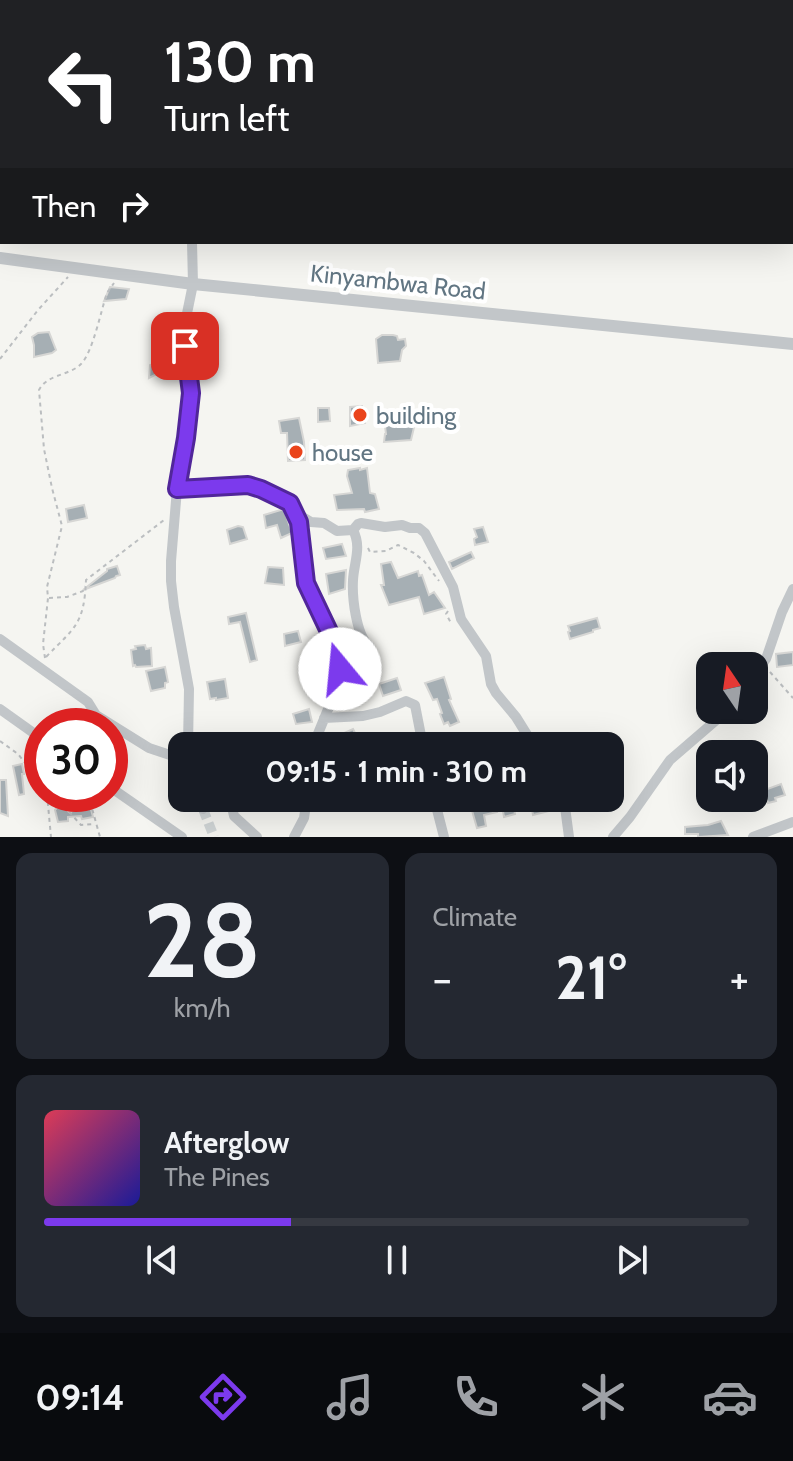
<!DOCTYPE html>
<html lang="en">
<head>
<meta charset="utf-8">
<style>
	:root { --surface:#171b24; --page:#242831; --text:#f1f3f6; --muted:#9ea1a6; --line:#363941; --accent:#7c3aed }
	body { margin:0; font-family:Cabin,sans-serif; background:var(--page); color:var(--text); height:100vh; display:flex; flex-direction:column; font-size:30px; white-space:nowrap }
	* { box-sizing:border-box; margin:0 }
	p { font-size:26px; color:var(--muted) }
	.icon { flex:none; width:44px; height:44px; fill:none; stroke:currentColor; stroke-width:2; stroke-linecap:round; stroke-linejoin:round }
	.map { position:relative; height:837px; overflow:hidden }
	.side { display:flex; flex-direction:column; gap:16px; padding:16px; background:#0d0f14; flex:1 }
	.side>* { flex:none }
	.guide { position:absolute; left:0px; top:0px; width:794px; height:244px; box-shadow:0 8px 32px #0002; background:#202124; color:#fff; overflow:hidden }
	.needle { width:52px; rotate:347deg }
	.fabs { position:absolute; left:696px; top:652px; display:grid; gap:16px }
	.fabs a { display:grid; place-items:center; width:72px; height:72px; border-radius:16px; background:var(--surface); box-shadow:0 8px 32px #0002; font-size:40px }
	.speed { position:absolute; left:24px; top:708px; display:flex; gap:16px; font-size:40px; font-weight:700; text-align:center }
	.speed>* { display:grid; place-content:center; width:104px; height:104px; border-radius:50%; background:var(--surface); box-shadow:0 8px 32px #0002; line-height:1 }
	.speed .limit { border:12px solid #d22; background:#fff; color:#111 }
	.pin { position:absolute; display:grid; place-items:center; width:68px; height:68px; color:#fff; margin:-34px; border-radius:16px; box-shadow:0 4px 12px #0006 }
	.me { position:absolute; width:88px; margin:-44px; rotate:343deg; stroke-linejoin:round; filter:drop-shadow(0 0 6px #0008) }
	.turn { display:flex; align-items:center; gap:28px; height:168px; padding:0 32px; font-size:36px }
	.turn .icon { width:104px; height:104px; stroke-width:2.5 }
	.turn b { display:block; font-size:56px; line-height:68px }
	.then { display:flex; align-items:center; height:76px; padding:0 32px; background:#0003; gap:16px; font-size:30px }
	.big { font-size:60px; font-weight:800; line-height:1.1 }
	.side .widget { flex:1; display:flex; flex-direction:column; justify-content:center; gap:12px; min-width:0; padding:0 28px; border-radius:16px; background:var(--page) }
	.side .dial { align-items:center; gap:0 }
	.dial b { font-size:104px; line-height:1 }
	.song { display:flex; align-items:center; gap:24px }
	.cover { width:96px; height:96px; border-radius:12px; background:linear-gradient(135deg,hsl(350 70% 55%),hsl(240 70% 35%)) }
	.played { height:8px; border-radius:4px; background:linear-gradient(90deg,var(--accent) 35%,var(--line) 35%) }
	.keys { display:flex; justify-content:space-around; direction:ltr }
	.heat { display:flex; justify-content:space-between; align-items:center; font-size:44px; direction:ltr }
	.side .tiles { flex:1; display:grid; gap:16px; grid-template-columns:1fr 1fr }
	.widget:last-child { grid-column:span 2 }
	.trip { position:absolute; left:168px; top:732px; width:456px; height:80px; border-radius:16px; background:var(--surface); box-shadow:0 8px 32px #0002; font-weight:800; line-height:80px; text-align:center }
	.menu { display:flex; height:128px; justify-content:space-around; align-items:center; background:#090b0e; color:var(--muted) }
	.menu .icon { width:56px; height:56px }
	.menu .selected { color:var(--accent) }
	.menu b { font-size:36px; color:var(--text) }
	.map>svg:first-child { display:block }
	.building { fill:#a6afb4; stroke:#d6d6d4; stroke-width:2 }
	.lines { fill:none; stroke-linecap:round; stroke-linejoin:round }
	.minor-tunnel { stroke:#d0d5d6; stroke-width:10; stroke-dasharray:10 5; stroke-linecap:butt }
	.path { stroke:#bbbec0; stroke-width:2; stroke-dasharray:4 4; stroke-linecap:butt }
	.pedestrian { stroke:#c2c6c9; stroke-width:7 }
	.minor { stroke:#c2c6c9; stroke-width:10 }
	.tertiary { stroke:#c2c6c9; stroke-width:12 }
	.route-casing { stroke:#51269a; stroke-width:20 }
	.route { stroke:#7c3aed; stroke-width:14 }
	.poi-dot { fill:#ea441b; stroke:#fff; stroke-width:3 }
	.labels { text-anchor:middle; dominant-baseline:central; stroke-width:8; stroke-linejoin:round; paint-order:stroke }
	.street-label { font-size:24px; fill:#627683; stroke:#fff }
	.poi-label { font-size:24px; fill:#627683; stroke:#fff; text-anchor:start }
</style>
</head>
<body>
<div class="map">
<svg width="793" height="837" viewBox="0 0 793 837">
	<rect width="100%" height="100%" fill="#f5f5f1"/>
	<path class="building" d="M110 287 129 289 126 299 104 301Z
		M165 327 166 337 153 341V329Z
		M49 332 56 350 52 353 34 357V345L32 337 38 333Z
		M382 335H393L397 336 398 340 405 339 406 346 402 350 400 361 378 363 376 339Z
		M174 360 175 364 157 371V374L149 378 150 365Z
		M362 406 365 423 350 426V407Z
		M318 408H329L330 421 318 422Z
		M299 418 304 442 305 460 288 461 287 433H281L279 421Z
		M400 420H410L411 423H415L411 440 384 442 385 434H386L385 426 390 422Z
		M360 468V470L367 468 370 493 375 494 379 509 365 512 364 509 337 510 334 495 352 493 347 476 348 470Z
		M84 505 87 518 68 522 66 509Z
		M284 509 292 533 281 538 277 525 266 528 264 515Z
		M238 526 243 527 247 539 230 544 227 530Z
		M483 527 488 542 475 545 474 539 477 537 474 529Z
		M342 544 346 556 326 559 323 548Z
		M471 552 474 558 452 569 449 562Z
		M391 562 398 578 418 571 419 576 422 575 429 595 434 592 445 608 424 614 419 597 389 605 381 585H384L381 564Z
		M117 566 120 575 116 576 115 578 83 590 107 571V569Z
		M268 567 283 568 284 585 265 583Z
		M346 570 345 589 329 594 326 574Z
		M246 613 257 660 250 662 240 622 229 624 228 617Z
		M597 618 600 628 593 630V632L570 639 568 632 570 631 568 626Z
		M298 631 301 642 285 646 284 634Z
		M145 645 146 649 151 648 152 666 136 667 135 665 133 666 131 650 136 649 135 646Z
		M793 652V665L777 667 776 654Z
		M365 654 367 663 351 667 350 664 354 656Z
		M165 667 168 682 165 683V688L151 691 146 671Z
		M444 677 451 699 449 700 459 722 450 726 448 722 444 724 440 714 442 713 437 699 433 700 425 683Z
		M397 678 401 690 383 696 379 684Z
		M225 679 228 698 216 700V698L210 699 207 682Z
		M309 709 312 722 296 724 293 714Z
		M353 729 359 741 348 746 342 734Z
		M22 764 24 774H22L24 794 19 795 13 766Z
		M0 780H6L8 816 0 813Z
		M781 784 785 795 775 798 776 801 768 803 766 796H754V794Z
		M535 798H550L552 808H549V811L533 815 530 799Z
		M89 802 93 817 82 819 81 816 68 817V821L58 822 55 810 60 804 70 813 80 804Z
		M491 802V805L495 804 497 812 484 815 486 826 477 828 471 807Z
		M513 803 515 814 504 817 502 805Z
		M721 821 728 835 698 837V834H685V827L708 825Z"/>
	<g class="lines">
		<path class="minor-tunnel" d="M203 809 214 837"/>
		<path class="path" d="M0 359 38 310 68 277
			M368 548 370 552 386 551 398 545 414 553 424 561 439 581
			M49 598 67 597 83 591 85 586
			M448 611 446 614 451 623
			M46 657C75 627 84 625 86 580L164 520
			M45 658 43 644 48 598 47 587 62 526 52 488 44 449 39 390C47 374 69 376 81 364 93 352 101 310 107 293L114 283
			M770 672 793 698
			M0 741 18 754 42 784
			M47 794 51 837
			M53 794 81 825 95 824
			M88 794 100 837"/>
		<path class="pedestrian" d="M515 2 516 0"/>
		<path class="minor" d="M103 0 104 2
			M177 489 248 485 261 489 290 503 299 522 306 583 334 642 340 664 333 697 313 746
			M296 513 311 522 324 523 337 531 353 530C362 547 354 562 353 580 352 597 356 635 369 646L349 648 341 664
			M353 530 358 524 361 523 385 527 402 525 410 528H419L425 533 453 587 461 619 486 656 491 684 496 693 516 717 534 746
			M0 639 88 702 96 715 149 748 182 759
			M754 674 766 659 782 612 793 589
			M0 709 42 739
			M324 718 363 716 380 712 406 701 415 705 423 746
			M188 746 189 689 174 607 171 581V561L177 489 186 438 191 393 184 328 193 284 192 242
			M110 787 182 837
			M199 798 203 809
			M230 798 234 816 257 837
			M434 798 444 837
			M562 798 565 807 569 837
			M294 837 304 818 307 798
			M613 837 630 817 670 760 728 710
			M753 837 793 822"/>
		<path class="tertiary" d="M0 258 193 284 793 344"/>
	</g>
	<g class="lines">
		<g class="route-casing">
			<path id="route" d="M185 346 191 393 186 438 177 489 248 485 261 489 290 503 299 522 306 583 334 642 340 664V669"/>
		</g>
		<use href="#route" class="route"/>
	</g>
	<g class="poi-dot">
		<circle cx="360" cy="415" r="8"/>
		<circle cx="296" cy="452" r="8"/>
	</g>
	<g class="labels">
		<g class="street-label">
			<text transform="translate(398 282) rotate(6)">Kinyambwa Road</text>
		</g>
		<g class="poi-label">
			<text x="376" y="415">building</text>
			<text x="312" y="452">house</text>
		</g>
	</g>
</svg>
<div class="fabs">
<a><svg class="needle" viewBox="-14 -14 28 28"><path d="M0-13l5 13h-10z" fill="#e53935"/><path d="M0 13l5-13h-10z" fill="#9ea1a6"/></svg></a>
<a><svg class="icon" aria-label="sound" viewBox="0 0 24 24"><path d="M4 9h4l5-4v14l-5-4H4zM17 9q2 3 0 6"/></svg></a>
</div>
<div class="speed"><div class="limit">30</div></div>
<div class="pin" style="left:185px;top:346px;background:#d93025"><svg class="icon" aria-label="arrive" viewBox="0 0 24 24"><path d="M6 21V4h12l-3 4 3 4H6"/></svg></div>
<svg class="me" style="left:340px;top:669px" viewBox="-20 -20 40 40"><circle r="19" fill="#fff"/><path d="M0-13L10 11 0 6-10 11z" fill="#7c3aed"/></svg>
<div class="trip">09:15 · 1 min · 310 m</div>
<div class="guide">
<div class="turn"><svg class="icon" aria-label="left" viewBox="0 0 24 24"><path d="M17 20v-9H6M10 6l-5 5 5 5"/></svg><div><b>130 m</b>Turn left</div></div>
<div class="then">Then<svg class="icon" aria-label="right" viewBox="0 0 24 24"><path d="M7 20v-9h11M14 6l5 5-5 5"/></svg></div>
</div>
</div>
<section class="side">
<div class="tiles">
<div class="widget dial"><b>28</b><p>km/h</p></div>
<div class="widget"><p>Climate</p>
<div class="heat"><a>−</a><b class="big">21°</b><a>+</a></div>
</div>
<div class="widget">
<div class="song"><i class="cover"></i><div><b>Afterglow</b><p>The Pines</p></div></div>
<div class="played"></div>
<div class="keys"><svg class="icon" aria-label="previous" viewBox="0 0 24 24"><path d="M18 5L8 12l10 7zM5 5v14"/></svg><svg class="icon" aria-label="pause" viewBox="0 0 24 24"><path d="M8 5v14M16 5v14"/></svg><svg class="icon" aria-label="next" viewBox="0 0 24 24"><path d="M6 5l10 7-10 7zM19 5v14"/></svg></div>
</div>
</div>
</section>
<nav class="menu">
<b>09:14</b>
<svg class="icon selected" aria-label="directions" viewBox="0 0 24 24"><path d="M12 3l9 9-9 9-9-9zM9 14v-3h6M13 9l2 2-2 2"/></svg>
<svg class="icon" aria-label="music" viewBox="0 0 24 24"><path d="M9 18V5l10-2v13"/><circle cx="6" cy="18" r="3"/><circle cx="16" cy="16" r="3"/></svg>
<svg class="icon" aria-label="phone" viewBox="0 0 24 24"><path d="M5 4h4l2 5-3 2q2 4 5 5l2-3 5 2v4C11 20 4 13 5 4z"/></svg>
<svg class="icon" aria-label="climate" viewBox="0 0 24 24"><path d="M12 3v18M4 7l16 10M4 17L20 7"/></svg>
<svg class="icon" aria-label="car" viewBox="0 0 24 24"><path d="M5 17H2v-5l4-1 3-4h7l3 4 3 1v5h-3M9 17h6M6 11h13"/><circle cx="7" cy="17" r="2"/><circle cx="17" cy="17" r="2"/></svg>
</nav>
</body>
</html>
